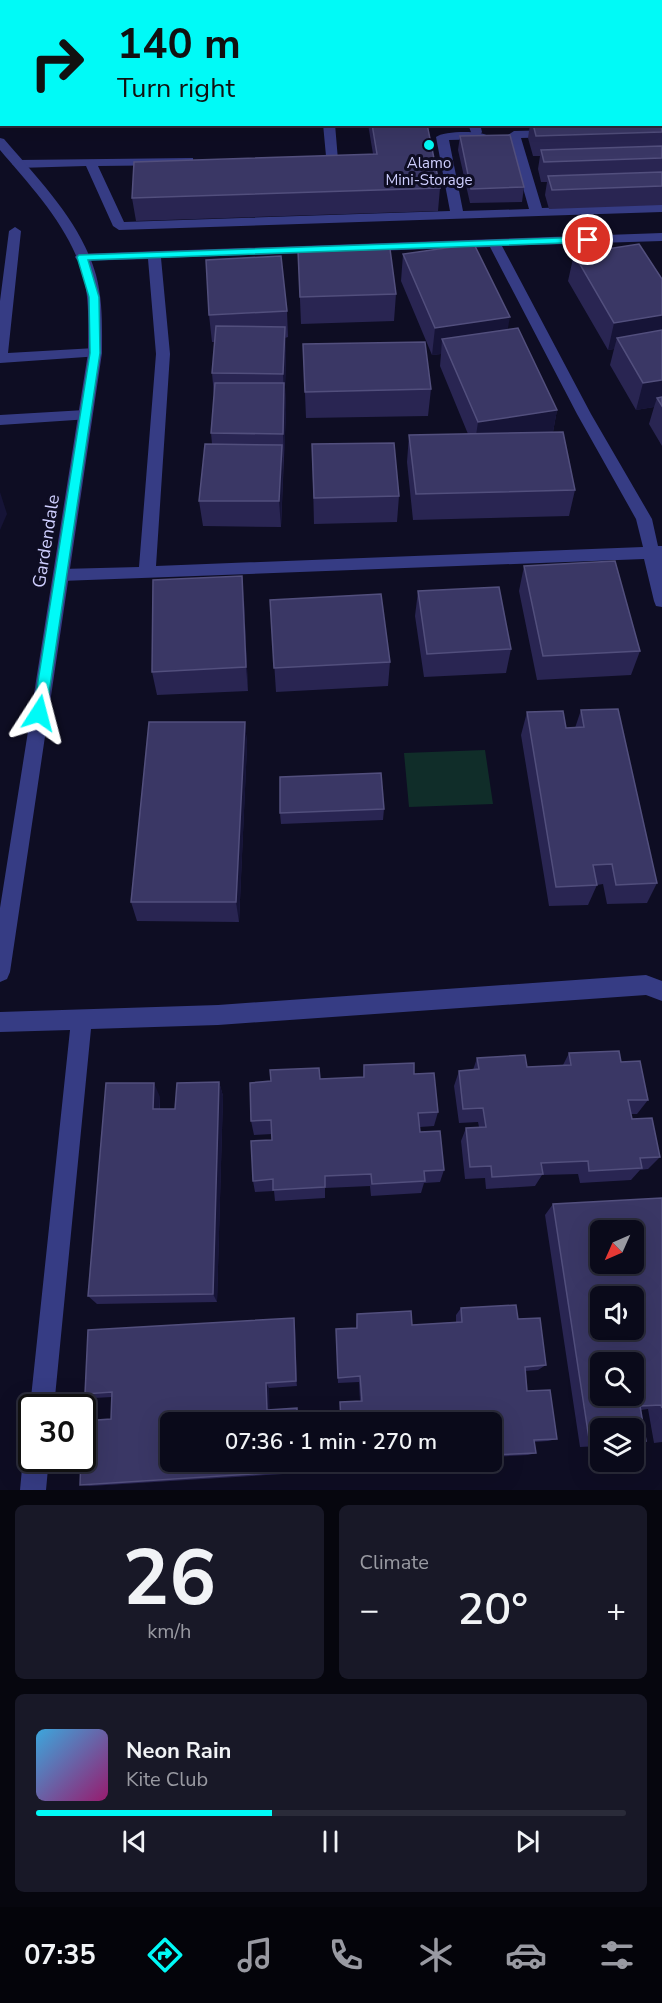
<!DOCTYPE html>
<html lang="en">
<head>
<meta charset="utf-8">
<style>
	:root { --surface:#0a0a1a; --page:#181827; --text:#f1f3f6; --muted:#999aa2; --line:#2a2b39; --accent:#00faf7 }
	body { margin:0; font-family:"Nunito Sans",sans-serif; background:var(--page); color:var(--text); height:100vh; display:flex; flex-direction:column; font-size:22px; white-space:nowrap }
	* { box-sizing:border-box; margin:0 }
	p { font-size:20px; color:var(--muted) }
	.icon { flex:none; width:33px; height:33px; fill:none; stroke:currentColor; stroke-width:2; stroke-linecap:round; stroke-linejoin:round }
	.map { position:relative; height:1490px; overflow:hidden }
	.sheet { display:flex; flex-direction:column; gap:15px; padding:15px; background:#06060e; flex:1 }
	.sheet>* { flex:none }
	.guide { position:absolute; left:0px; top:0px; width:663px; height:126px; box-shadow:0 6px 24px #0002,0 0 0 2px var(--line); background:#00faf7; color:#111; overflow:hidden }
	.needle { width:39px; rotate:225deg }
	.tools { position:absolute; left:590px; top:1220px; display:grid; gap:12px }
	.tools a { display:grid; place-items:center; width:54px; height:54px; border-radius:9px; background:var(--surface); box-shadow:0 6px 24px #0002,0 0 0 2px var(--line); font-size:30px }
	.speed { position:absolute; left:18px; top:1394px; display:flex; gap:12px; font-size:30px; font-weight:700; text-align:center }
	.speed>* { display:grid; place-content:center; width:78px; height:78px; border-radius:50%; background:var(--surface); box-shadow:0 6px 24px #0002,0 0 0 2px var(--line); line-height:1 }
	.speed .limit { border:3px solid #111; border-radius:9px; background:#fff; color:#111 }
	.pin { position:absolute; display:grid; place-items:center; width:51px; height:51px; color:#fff; margin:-26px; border:3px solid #fff; border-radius:50%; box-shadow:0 2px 6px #0007 }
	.me { position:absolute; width:66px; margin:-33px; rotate:9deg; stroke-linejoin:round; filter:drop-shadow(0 0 4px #0008) }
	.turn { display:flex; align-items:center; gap:21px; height:126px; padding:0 18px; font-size:27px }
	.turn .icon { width:78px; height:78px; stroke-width:2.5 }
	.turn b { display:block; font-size:42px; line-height:51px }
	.big { font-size:45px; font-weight:600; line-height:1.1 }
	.sheet .widget { flex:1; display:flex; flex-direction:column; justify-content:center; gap:9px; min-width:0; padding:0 21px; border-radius:9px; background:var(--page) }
	.sheet .dial { align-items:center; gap:0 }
	.dial b { font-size:78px; line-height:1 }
	.song { display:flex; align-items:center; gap:18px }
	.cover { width:72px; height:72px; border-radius:9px; background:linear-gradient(135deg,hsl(200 70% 55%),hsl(320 70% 35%)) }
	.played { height:6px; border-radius:3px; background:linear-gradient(90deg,var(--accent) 40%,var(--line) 40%) }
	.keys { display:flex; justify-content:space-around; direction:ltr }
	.heat { display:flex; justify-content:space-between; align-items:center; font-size:33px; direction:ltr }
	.sheet .tiles { flex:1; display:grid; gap:15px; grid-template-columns:1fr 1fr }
	.widget:last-child { grid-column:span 2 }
	.trip { position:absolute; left:160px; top:1412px; width:342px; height:60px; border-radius:9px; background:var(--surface); box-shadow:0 6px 24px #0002,0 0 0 2px var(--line); font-weight:600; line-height:60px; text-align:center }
	.dock { display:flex; height:96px; justify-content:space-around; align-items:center; background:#04040a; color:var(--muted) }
	.dock .icon { width:42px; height:42px }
	.dock .on { color:var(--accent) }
	.dock b { font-size:27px; color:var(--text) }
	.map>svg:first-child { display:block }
	.green { fill:#102d29 }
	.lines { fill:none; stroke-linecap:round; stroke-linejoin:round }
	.lane { fill:#363c84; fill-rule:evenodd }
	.street { fill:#363c84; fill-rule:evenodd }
	.wall { fill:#292552 }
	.shaded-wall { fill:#161437 }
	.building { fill:#3a3765; stroke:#524f7d; stroke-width:1.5; fill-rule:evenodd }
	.route { fill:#00faf7; stroke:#00a2a1; stroke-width:1.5 }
	.poi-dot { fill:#00faf7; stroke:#0e0d23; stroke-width:2 }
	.labels { text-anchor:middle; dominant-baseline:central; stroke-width:6; stroke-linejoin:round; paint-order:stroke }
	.far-poi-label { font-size:15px; fill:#cfcfff; stroke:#0e0d23 }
	.street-label { font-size:18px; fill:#cfcfff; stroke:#0e0d23 }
</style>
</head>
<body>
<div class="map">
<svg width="662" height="1490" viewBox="0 0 662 1490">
	<rect width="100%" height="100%" fill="#0e0d23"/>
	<path class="green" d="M485 750 493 804 409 807 404 753Z"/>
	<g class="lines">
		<path class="lane" d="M311 0H321V2H311Z
			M333 0H391L332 2Z
			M479 0H489V2H479Z
			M567 0H577L578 2H567Z
			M323 124H335L338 160 332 164 309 163V157L326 156Z
			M553 130 557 131V137L521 138 542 208 662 204V212L119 230 113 226 86 166 18 168 12 164 18 160 193 158V164L189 165 98 166 124 222 450 211 436 137C443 131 481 130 488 136L486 139 449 140 463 211 529 209 508 135 514 131Z
			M15 227 21 231 8 353 95 348 100 350 102 353 100 356 0 363V301L9 231Z
			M662 233V241L502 246 591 414 652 519 658 546H662V607L656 606 654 601 644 559 61 581 55 579 53 575 55 571 61 569 139 567 156 354 148 259 82 261 77 260 75 257 77 254ZM490 247 577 414 636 519 643 547 156 566 170 354 161 258Z
			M85 410 92 415 90 419 0 425V415Z
			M646 975 662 981V1001L646 995 218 1025 91 1029 54 1407H32V1411L30 1407 70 1030 0 1032V1012L218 1005Z
			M32 1447V1458H49L46 1490H20L23 1458 27 1449Z"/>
		<path class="street" d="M438 0H448L449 2H438Z
			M468 124H480L482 132 480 135H472Z
			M0 138 4 139C39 180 81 222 96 275 103 301 102 327 102 353L10 972 7 979 0 982V908L88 353C88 327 90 301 83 275 69 226 32 188 0 150Z"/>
	</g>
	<path class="wall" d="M662 114V205L549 209 545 195 547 182H541L538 169 540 156H533L528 138 530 124H662Z
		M368 124H427L440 188 438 211 136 221 132 198 373 154Z
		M460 136 524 187 522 202 470 203 458 150Z
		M298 251 396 294 394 321 301 324Z
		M403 254 508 330 557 410 553 432 575 490 569 516 413 520 407 462 409 435 468 434 440 366 441 354 432 355 401 281Z
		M574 254 662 279V446L649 424 654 407 636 410 610 365 614 349 608 350 568 281Z
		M287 311 288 337 285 338 286 354 285 387 286 410 281 527 203 526 199 501 212 444 211 433 214 396 212 373 215 342H212L209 315Z
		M303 344 431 389 428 416 306 418Z
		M312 444 399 496 397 522 314 524Z
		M524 566 640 651 631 675 537 680 519 591Z
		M418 591 511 649 506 673 424 677 415 616Z
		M244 600 248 691 157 695 152 672Z
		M270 600 390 662 388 686 276 692Z
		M581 710 657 883 647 903 607 904 603 884 597 885 588 905 549 906 521 735 527 712 566 728H575Z
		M245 722 247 745 239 922 137 921 131 902Z
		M384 809 383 820 281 824 280 813Z
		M569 1053 621 1062 648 1100 637 1114H631L632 1119 660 1157 648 1169 640 1170 631 1180 580 1183 578 1174 542 1175 535 1186 486 1189 485 1178 465 1179 461 1141 466 1128 479 1127 478 1122 459 1123 454 1086 459 1071 473 1070 477 1058 527 1067 563 1065Z
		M364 1065 414 1074 438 1112 434 1126 420 1127V1132L444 1170 440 1182 424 1183 421 1193 371 1196 370 1186 325 1188V1198L275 1201 274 1191 255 1192 253 1181 272 1140V1134L254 1135 251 1121 320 1079 363 1077Z
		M219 1082 223 1096 217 1302 97 1304 88 1296 160 1097V1109H175Z
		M662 1198V1442L654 1443 648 1409 641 1410 646 1441 633 1444V1428H600V1446L580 1447 545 1215 553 1204Z
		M461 1308 518 1319 546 1365 538 1370 525 1371 527 1391 557 1439 548 1441 534 1442 536 1453 528 1455 492 1457V1422H340V1402L360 1401 359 1382 338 1383 336 1329 356 1328 357 1314 412 1325 456 1322V1315Z
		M295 1325 297 1386 269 1388V1410L298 1412 300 1473 90 1486 80 1485 111 1419 112 1397 94 1398 85 1394Z
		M365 1461H421L365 1464Z"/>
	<path class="shaded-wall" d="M662 315V341L617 338 614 349 608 350 614 323Z
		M510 317 505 344 442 339 441 354 432 355 435 328Z
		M285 327 286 354 285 387 286 410 284 460 283 434 284 397 283 374Z
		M662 380V405L657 398 654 407 636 410 643 383Z
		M557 410 552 437 474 449 478 422Z
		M282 445 283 471 281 527 279 501Z
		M0 492 7 514 0 530Z
		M242 576 244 600 248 691 246 667Z
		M245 722 247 745 239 922 236 902Z
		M219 1082 223 1096 217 1302 213 1294Z
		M154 1083 160 1097 159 1123 153 1109Z
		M294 1318 295 1325 297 1386 296 1381Z
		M266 1383 269 1388 270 1414 267 1410Z"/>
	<path class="building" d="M402 0V2H359Z
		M501 0H550V2H502Z
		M621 0H662V17V2H622Z
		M662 114V132L536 136 533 124H662Z
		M372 124H427L440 188 132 198 134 162 377 154Z
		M510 135 524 187 471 189 460 136Z
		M662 146V158L544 162 541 150Z
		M662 172V186L552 190 548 176Z
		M474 244 510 317 435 328 403 254Z
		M639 244 662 279V315L614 323 574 254Z
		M390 249 396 294 300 297 298 251Z
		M281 256 287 311 209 315 206 260Z
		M216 326 285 327 283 374 212 373Z
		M518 328 557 410 478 422 442 339Z
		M662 330V380L643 383 617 338Z
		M425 342 431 389 305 392 303 344Z
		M215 383H284L283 434 211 433Z
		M662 397V406L657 398Z
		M563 432 575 490 416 494 409 435Z
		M394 443 399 496 314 498 312 444Z
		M205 444 282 445 279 501H199Z
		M615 561 640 651 543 656 524 566Z
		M242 576 246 667 152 672 153 580Z
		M499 587 511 649 427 654 418 591Z
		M381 594 390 662 274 668 270 600Z
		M618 709 657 883 616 885 612 864 593 865 597 885 556 887 527 712 563 711 566 728 584 727 581 710Z
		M149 722H245L236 902H131Z
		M381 773 384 809 280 813V777Z
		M619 1051 621 1062 640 1061 648 1100H628L632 1119 652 1118 660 1157 640 1158 642 1168 589 1171 588 1161 541 1163 543 1174 492 1177 491 1166 470 1167 466 1128 486 1127 483 1108 463 1109 459 1071 479 1069 477 1058 525 1055 527 1067 571 1065 569 1053Z
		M414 1063V1074L434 1073 438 1112 418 1113 420 1132 440 1131 444 1170 424 1171 425 1181 372 1184 371 1174 325 1176V1187L273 1190V1179L253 1181 251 1141 272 1140 271 1120 251 1121 250 1083 271 1081 270 1070 319 1068 320 1079 364 1077V1065Z
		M219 1082 213 1294 88 1296 106 1083H154L153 1109H175L177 1083Z
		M662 1198V1408L661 1405 640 1406 646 1441 633 1442V1428H600V1444L590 1445 553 1204ZM600 1230H633V1263H600ZM600 1296H633V1329H600ZM600 1362H633V1395H600Z
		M516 1305 518 1319 540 1318 546 1365 525 1367 527 1391 550 1390 557 1439 534 1440 536 1453 492 1455V1422H341L340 1402 362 1401 360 1376 338 1378 336 1329 357 1328V1314L411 1311 412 1325 462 1322 461 1308Z
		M294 1318 296 1381 266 1383 267 1410 297 1408V1422H171V1461H298L299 1471 80 1485 81 1458H82L83 1421 111 1419 112 1392 85 1394 88 1330Z
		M366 1461H395L366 1463Z"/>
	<path class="route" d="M588 237 591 238V242L88 260 99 297 100 353 46 713 39 719 35 717 33 713 90 353 89 297 77 257 79 255Z"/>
	<circle class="poi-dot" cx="429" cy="145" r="6"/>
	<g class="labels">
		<g class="far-poi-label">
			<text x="429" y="163">Alamo<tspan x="429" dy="17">Mini-Storage</tspan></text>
		</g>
		<g class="street-label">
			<text transform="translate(46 541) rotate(-81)">Gardendale</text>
		</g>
	</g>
</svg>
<div class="tools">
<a><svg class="needle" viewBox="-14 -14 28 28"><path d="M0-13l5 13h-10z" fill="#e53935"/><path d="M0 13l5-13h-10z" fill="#999aa2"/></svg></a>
<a><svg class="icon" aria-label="sound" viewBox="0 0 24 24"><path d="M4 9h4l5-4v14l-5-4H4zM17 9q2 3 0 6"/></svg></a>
<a><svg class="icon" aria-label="search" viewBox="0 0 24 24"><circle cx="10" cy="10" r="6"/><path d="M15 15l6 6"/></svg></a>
<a><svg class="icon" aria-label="layers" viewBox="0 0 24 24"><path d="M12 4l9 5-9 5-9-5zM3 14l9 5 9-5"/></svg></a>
</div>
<div class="speed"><div class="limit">30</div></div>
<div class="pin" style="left:588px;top:240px;background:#d93025"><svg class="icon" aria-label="arrive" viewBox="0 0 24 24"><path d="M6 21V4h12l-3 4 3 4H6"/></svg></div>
<svg class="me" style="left:39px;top:713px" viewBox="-20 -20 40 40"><path d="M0-17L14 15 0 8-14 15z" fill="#00faf7" stroke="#fff" stroke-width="4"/></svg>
<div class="trip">07:36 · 1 min · 270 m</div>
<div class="guide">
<div class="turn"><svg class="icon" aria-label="right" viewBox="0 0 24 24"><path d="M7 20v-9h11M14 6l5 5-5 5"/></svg><div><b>140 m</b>Turn right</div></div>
</div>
</div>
<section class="sheet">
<div class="tiles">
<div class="widget dial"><b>26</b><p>km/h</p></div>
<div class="widget"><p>Climate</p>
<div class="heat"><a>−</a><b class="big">20°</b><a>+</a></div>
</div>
<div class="widget">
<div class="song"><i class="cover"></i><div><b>Neon Rain</b><p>Kite Club</p></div></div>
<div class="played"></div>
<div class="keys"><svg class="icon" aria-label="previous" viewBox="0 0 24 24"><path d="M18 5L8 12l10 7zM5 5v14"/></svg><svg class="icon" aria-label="pause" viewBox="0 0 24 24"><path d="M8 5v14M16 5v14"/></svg><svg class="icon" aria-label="next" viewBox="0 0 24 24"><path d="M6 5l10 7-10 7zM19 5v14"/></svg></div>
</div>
</div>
</section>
<nav class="dock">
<b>07:35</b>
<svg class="icon on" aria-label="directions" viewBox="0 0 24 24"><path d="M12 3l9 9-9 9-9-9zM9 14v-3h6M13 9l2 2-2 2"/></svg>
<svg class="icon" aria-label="music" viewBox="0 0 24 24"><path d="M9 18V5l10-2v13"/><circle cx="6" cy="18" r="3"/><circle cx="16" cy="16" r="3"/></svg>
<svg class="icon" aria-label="phone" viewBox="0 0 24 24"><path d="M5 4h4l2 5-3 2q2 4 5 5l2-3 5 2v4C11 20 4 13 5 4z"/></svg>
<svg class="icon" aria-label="climate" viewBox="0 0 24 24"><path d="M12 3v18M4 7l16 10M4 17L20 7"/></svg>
<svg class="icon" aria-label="car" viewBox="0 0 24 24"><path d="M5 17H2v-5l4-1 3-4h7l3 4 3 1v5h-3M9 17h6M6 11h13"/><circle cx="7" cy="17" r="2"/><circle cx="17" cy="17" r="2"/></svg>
<svg class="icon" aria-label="filters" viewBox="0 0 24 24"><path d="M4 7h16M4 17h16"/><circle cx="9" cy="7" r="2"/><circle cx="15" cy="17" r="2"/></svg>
</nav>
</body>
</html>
